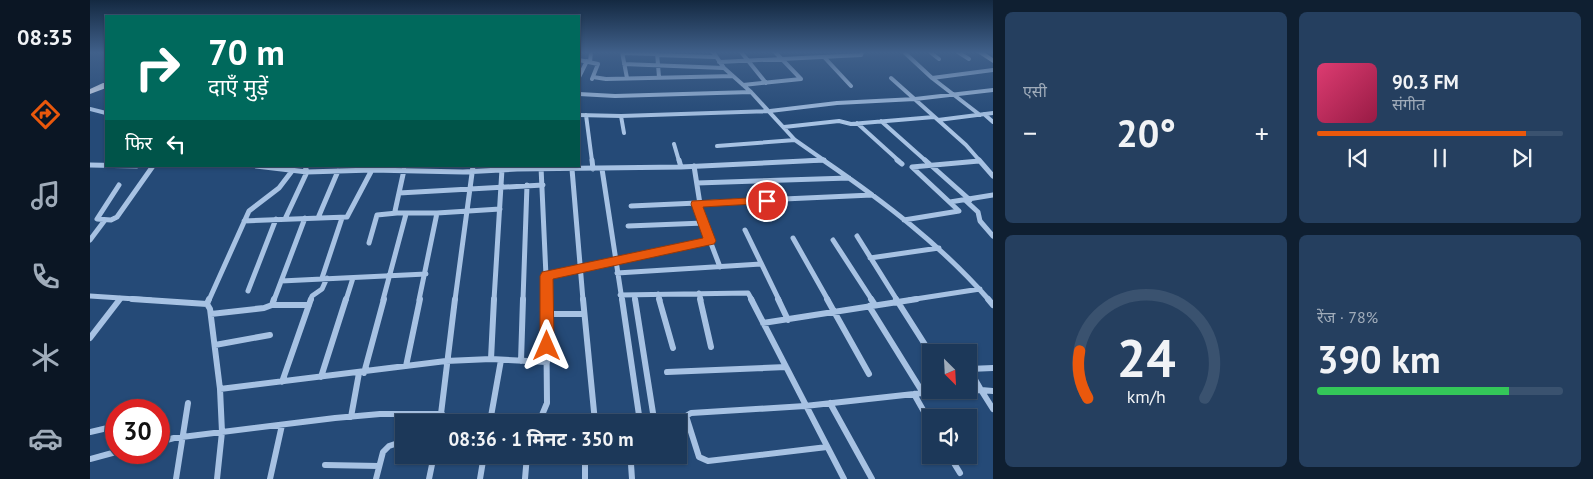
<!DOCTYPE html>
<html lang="hi">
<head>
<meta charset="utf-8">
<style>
	:root { --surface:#1c3859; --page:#253f5f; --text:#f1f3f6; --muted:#a0acba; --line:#3a526f; --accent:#ea580c }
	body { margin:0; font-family:"PT Sans","Noto Sans Devanagari",sans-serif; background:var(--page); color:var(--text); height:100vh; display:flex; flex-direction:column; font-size:19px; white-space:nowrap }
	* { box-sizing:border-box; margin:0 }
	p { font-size:16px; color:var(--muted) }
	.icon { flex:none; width:28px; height:28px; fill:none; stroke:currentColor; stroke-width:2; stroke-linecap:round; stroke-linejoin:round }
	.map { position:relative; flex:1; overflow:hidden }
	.side { display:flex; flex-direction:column; gap:12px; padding:12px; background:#0f1f31; width:600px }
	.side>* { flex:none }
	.top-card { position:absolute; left:15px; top:15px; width:475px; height:152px; border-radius:0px; box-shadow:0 1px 4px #0004,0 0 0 1px var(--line); background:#00695c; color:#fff; overflow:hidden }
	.needle { width:32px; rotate:156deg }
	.controls { position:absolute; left:832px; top:344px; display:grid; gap:10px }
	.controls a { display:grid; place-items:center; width:55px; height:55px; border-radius:0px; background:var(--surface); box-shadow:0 1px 4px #0004,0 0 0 1px var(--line); font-size:25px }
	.speed { position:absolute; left:15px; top:399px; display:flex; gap:10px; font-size:25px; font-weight:700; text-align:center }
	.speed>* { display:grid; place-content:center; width:65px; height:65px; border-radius:50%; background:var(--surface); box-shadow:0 1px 4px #0004,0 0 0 1px var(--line); line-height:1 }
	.speed .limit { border:8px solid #d22; background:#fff; color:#111 }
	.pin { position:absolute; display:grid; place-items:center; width:42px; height:42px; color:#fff; margin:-21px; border:2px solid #fff; border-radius:50%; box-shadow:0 1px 5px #0007 }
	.me { position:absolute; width:55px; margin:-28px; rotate:0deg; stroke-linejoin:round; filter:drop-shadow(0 0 4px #0008) }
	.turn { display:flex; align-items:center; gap:18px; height:105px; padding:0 20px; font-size:22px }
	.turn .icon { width:65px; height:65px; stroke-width:2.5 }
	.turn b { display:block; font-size:35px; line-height:42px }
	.then { display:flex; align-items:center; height:48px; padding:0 20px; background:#0003; gap:10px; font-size:19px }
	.big { font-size:38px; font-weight:700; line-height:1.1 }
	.side .tile { flex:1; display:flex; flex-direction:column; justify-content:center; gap:8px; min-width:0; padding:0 18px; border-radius:8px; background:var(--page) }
	.side .dial { align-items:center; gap:0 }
	.dial svg { height:130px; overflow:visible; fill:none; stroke:var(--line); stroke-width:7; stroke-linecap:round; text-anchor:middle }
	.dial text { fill:var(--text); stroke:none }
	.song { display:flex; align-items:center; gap:15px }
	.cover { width:60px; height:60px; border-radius:8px; background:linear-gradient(135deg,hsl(340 70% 55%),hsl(340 70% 35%)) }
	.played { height:5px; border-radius:2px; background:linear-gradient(90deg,var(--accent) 85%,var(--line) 85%) }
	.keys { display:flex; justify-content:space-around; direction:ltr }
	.heat { display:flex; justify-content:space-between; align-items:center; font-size:28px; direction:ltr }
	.charge { height:8px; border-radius:4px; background:linear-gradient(90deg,#34c759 78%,var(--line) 0) }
	.side .tiles { flex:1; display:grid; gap:12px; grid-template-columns:repeat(2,1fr) }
	.trip { position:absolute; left:305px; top:414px; width:292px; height:50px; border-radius:0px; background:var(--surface); box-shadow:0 1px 4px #0004,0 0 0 1px var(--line); font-weight:700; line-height:50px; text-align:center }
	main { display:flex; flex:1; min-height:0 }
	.tab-bar { display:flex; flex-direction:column; width:90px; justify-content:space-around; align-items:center; background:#0b1624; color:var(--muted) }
	.tab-bar .icon { width:35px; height:35px }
	.tab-bar .active { color:var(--accent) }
	.tab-bar b { font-size:22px; color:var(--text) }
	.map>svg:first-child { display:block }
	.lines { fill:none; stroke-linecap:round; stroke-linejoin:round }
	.street-far2 { stroke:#a7c2e3; stroke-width:4 }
	.street-far1 { stroke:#a7c2e3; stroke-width:5 }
	.street { stroke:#a7c2e3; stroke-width:6 }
	.secondary { fill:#cfdff3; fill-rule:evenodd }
	.primary { fill:#e6eefc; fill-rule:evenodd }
	.route { fill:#ea580c; stroke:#983908 }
</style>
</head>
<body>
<main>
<nav class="tab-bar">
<b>08:35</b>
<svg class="icon active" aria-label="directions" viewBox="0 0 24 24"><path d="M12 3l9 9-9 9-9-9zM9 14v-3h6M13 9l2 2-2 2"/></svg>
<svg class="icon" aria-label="music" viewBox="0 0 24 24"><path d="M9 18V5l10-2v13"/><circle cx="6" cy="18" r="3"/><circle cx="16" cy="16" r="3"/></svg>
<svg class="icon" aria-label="phone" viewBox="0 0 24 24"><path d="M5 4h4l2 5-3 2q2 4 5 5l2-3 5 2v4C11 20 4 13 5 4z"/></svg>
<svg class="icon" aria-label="climate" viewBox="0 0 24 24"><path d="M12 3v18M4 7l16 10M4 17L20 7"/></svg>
<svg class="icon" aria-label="car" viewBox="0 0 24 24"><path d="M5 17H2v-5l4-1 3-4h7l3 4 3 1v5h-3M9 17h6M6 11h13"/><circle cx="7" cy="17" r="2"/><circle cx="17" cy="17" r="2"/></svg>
</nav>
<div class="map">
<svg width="903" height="479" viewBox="0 0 903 479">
	<rect width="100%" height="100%" fill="#254a77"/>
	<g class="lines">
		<path class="street-far2" d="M532 52 537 78
			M623 52 634 68 661 92 705 140 735 161
			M651 52 676 83
			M814 52 842 78 890 115
			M840 52 849 59
			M868 52 879 59
			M532 53 567 54
			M567 53 569 77
			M567 55 625 57
			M734 57 761 86
			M489 60 508 64 502 79
			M500 62 501 52
			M629 62 771 55 772 52
			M534 64 634 68
			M489 77 497 61
			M503 77 516 79 643 76
			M801 78 876 145 890 161
			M842 78 903 70
			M653 85 711 79 685 52
			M489 94 525 96 661 92
			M0 109 16 113
			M894 114 903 122
			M489 115 531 116 680 111 747 103 825 99 903 90
			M496 115 502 161
			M531 116 534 133
			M848 120 903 113
			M791 121 836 161
			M767 123 809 161
			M694 127 749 121 761 124 844 117
			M584 144 589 161
			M627 146 705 140
			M716 161 734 160"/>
		<path class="street-far1" d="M502 160 503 169
			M589 160 591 167
			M733 160C793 201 851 245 899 300
			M807 160 812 164
			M835 160 880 200
			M889 160 903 176
			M0 165 47 166
			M166 166 217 172 282 170 373 172 427 169 591 167 734 160
			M604 166 610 204
			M451 167 456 276
			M482 169 493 300
			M512 169 532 300
			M314 170 305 211 307 213H347L410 209
			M607 183 759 178
			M29 185 7 219 21 220 27 217 63 166
			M309 193 453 185
			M875 200 888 212 890 221 903 236
			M860 202 903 195
			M606 204 630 267
			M541 206 782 195
			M228 218 248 171
			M195 219 217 172 215 166
			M814 220 869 211 822 167 889 161
			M154 221 257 217 284 166
			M538 226 614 223
			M655 230 689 300
			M767 236 807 300
			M703 238 738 300
			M0 240 15 220
			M743 240 782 300
			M279 243 287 215 307 213
			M780 258 849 248
			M527 273 671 264
			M232 278 252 218
			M191 281 336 274
			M158 291 186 219
			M609 293 611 300
			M568 294 570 300
			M530 295 658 293 662 300
			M544 295 545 300
			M0 296 61 300
			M119 300 159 211 189 188 202 171V166
			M184 300 215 218
			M221 300 222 296 232 289 237 278
			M256 300 263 278
			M293 300 316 214
			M329 300 347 213
			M365 300 383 166
			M404 300 412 169
			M433 300 437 185
			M456 300V276L620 241
			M819 300 890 289"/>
		<path class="street" d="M42 299 117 304 120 309 130 389 356 361 401 359 457 362
			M493 299 505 422
			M532 299 550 422
			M545 299 563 413
			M569 299 583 348
			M610 299 621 347
			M661 299 754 479
			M688 299 698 320
			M737 299 779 374
			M781 299 785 305
			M806 299 841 354
			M898 299 903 305
			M117 304 119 299
			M182 305H219
			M779 306 833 393
			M121 314 174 308 182 305 184 299
			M457 314H494
			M673 323 827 299
			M0 338 30 299
			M125 345 180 335
			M401 359 404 299
			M431 361 433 299
			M316 366 330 299
			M903 368 879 369 891 390 903 391
			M577 372 696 367
			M274 373 294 299
			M231 377 256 299
			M192 382 221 299
			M824 394 841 424
			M740 403 782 479
			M261 417 269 373
			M318 422 320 414
			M350 422 365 299
			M400 422 411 360
			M443 422 452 415 457 403 456 299
			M0 432 26 426
			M69 442 84 438 245 418 290 414H352
			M737 447 618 461 609 457 596 416 601 413 715 406 833 393 891 390 903 409
			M495 455V479
			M859 455 870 473
			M0 459 26 452
			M235 465 289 466
			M86 479 98 403
			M127 479 132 432 130 389
			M180 479 192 425
			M286 479 293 452 299 446 314 441
			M339 479 344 455
			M390 479 394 455
			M435 479 437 455
			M542 479 541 464 546 455"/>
		<path class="secondary" d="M886 52H894L903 58V63Z"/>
		<path class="primary" d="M13 83H16V88L0 94V89Z"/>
	</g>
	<linearGradient id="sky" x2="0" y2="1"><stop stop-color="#142941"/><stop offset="0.44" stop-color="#40608a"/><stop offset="1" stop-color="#40608a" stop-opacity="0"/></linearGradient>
	<rect width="903" height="119" fill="url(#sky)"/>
	<path class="route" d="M677 197 681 198 683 201 681 203 613 207 626 241 624 244 463 279 464 346 462 351 457 352 452 351 450 346V276L452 272 613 238 601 204 602 201Z"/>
</svg>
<div class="controls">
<a><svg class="needle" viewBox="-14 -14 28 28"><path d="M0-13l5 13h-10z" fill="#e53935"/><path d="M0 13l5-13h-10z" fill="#a0acba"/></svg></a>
<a><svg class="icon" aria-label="sound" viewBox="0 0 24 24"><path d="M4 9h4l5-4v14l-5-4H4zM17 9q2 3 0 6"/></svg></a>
</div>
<div class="speed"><div class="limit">30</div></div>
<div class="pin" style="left:677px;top:201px;background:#d93025"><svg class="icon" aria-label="arrive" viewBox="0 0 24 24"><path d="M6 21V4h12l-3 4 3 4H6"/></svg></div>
<svg class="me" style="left:457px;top:346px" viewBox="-20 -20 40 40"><path d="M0-17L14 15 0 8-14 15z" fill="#ea580c" stroke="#fff" stroke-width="4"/></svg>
<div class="trip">08:36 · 1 मिनट · 350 m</div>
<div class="top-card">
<div class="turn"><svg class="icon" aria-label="right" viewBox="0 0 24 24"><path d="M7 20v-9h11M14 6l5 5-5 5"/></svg><div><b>70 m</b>दाएँ मुड़ें</div></div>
<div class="then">फिर<svg class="icon" aria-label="left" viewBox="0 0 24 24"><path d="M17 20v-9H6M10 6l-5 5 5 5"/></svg></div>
</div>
</div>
<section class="side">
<div class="tiles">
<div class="tile"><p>एसी</p>
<div class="heat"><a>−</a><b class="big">20°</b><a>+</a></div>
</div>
<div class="tile">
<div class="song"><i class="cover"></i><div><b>90.3 FM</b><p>संगीत</p></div></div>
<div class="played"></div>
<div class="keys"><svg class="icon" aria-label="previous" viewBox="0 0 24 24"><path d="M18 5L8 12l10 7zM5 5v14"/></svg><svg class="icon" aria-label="pause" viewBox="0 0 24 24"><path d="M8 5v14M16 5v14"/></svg><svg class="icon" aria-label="next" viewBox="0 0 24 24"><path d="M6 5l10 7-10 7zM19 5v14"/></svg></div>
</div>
<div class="tile dial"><svg viewBox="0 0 100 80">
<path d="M14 69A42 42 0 1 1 86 69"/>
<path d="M14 69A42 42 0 0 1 9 40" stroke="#ea580c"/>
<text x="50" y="56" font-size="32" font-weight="700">24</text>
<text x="50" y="72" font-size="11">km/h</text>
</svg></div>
<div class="tile"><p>रेंज · 78%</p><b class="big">390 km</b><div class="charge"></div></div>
</div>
</section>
</main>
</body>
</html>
